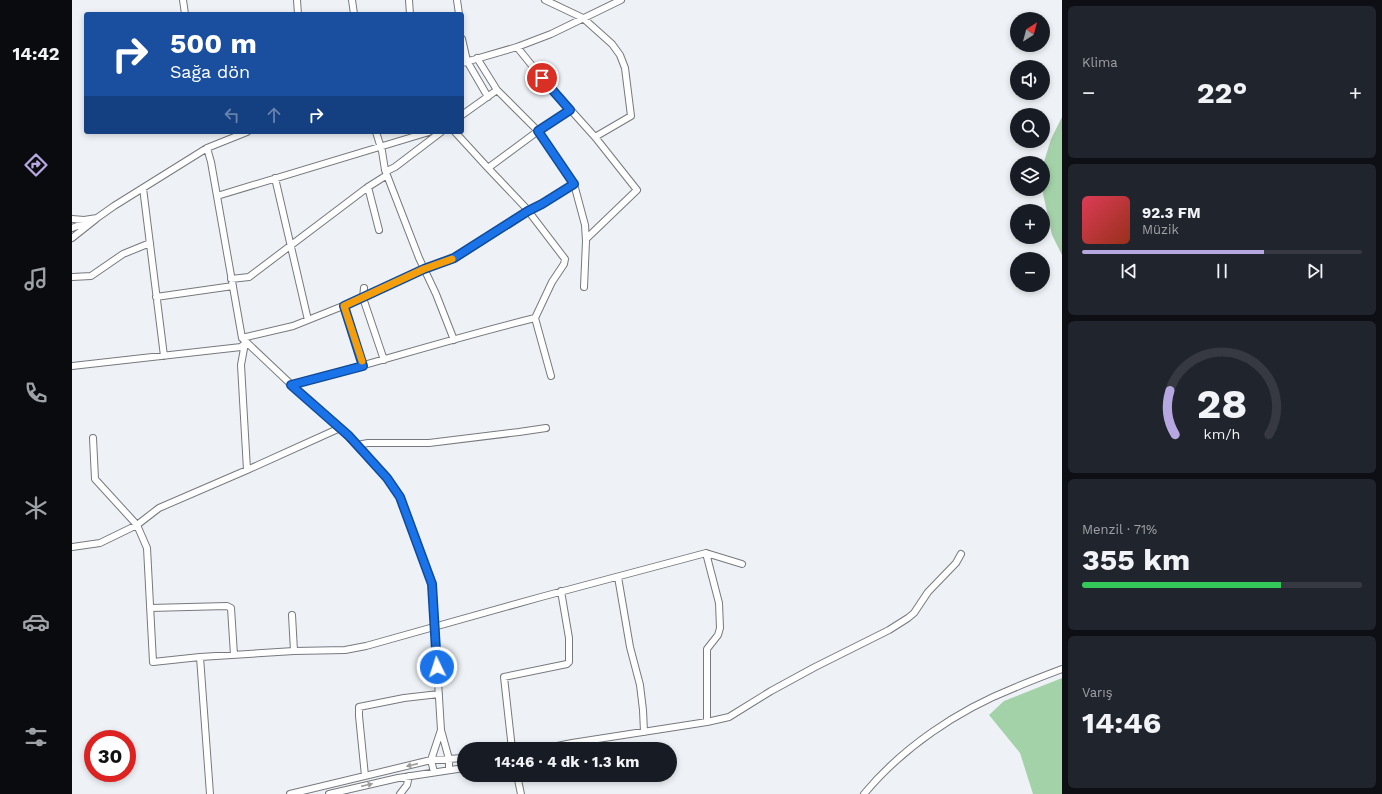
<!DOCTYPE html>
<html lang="tr">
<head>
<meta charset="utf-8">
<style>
	:root { --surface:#171b24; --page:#20242c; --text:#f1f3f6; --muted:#9ea1a6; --line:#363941; --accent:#b7a7e0 }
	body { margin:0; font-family:"Work Sans",sans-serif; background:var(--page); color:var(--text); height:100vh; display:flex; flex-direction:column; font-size:15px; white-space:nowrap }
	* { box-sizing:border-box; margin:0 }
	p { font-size:13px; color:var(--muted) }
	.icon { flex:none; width:22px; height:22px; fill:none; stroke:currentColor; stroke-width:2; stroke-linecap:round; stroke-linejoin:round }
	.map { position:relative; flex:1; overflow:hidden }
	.side { display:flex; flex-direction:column; gap:6px; padding:6px; background:#0d0f14; width:320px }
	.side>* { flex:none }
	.top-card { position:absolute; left:12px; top:12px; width:380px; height:122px; border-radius:4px; box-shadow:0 2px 6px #0003; background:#1a4fa0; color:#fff; overflow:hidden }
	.needle { width:26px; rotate:36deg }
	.controls { position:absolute; left:938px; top:12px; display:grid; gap:8px }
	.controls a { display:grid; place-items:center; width:40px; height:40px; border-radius:50%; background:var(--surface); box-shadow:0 2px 6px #0003; font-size:20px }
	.speed { position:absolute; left:12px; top:730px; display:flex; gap:8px; font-size:20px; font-weight:700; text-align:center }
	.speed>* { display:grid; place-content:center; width:52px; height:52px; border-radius:50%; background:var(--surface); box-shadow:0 2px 6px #0003; line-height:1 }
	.speed .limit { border:6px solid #d22; background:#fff; color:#111 }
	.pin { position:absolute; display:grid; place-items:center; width:34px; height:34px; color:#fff; margin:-17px; border:2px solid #fff; border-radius:50%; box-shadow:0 1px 4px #0007 }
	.me { position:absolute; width:44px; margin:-22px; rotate:356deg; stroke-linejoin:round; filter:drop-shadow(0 0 3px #0008) }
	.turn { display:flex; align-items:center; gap:14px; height:84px; padding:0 20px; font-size:18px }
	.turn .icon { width:52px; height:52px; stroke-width:2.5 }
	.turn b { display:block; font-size:28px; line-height:34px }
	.lanes { display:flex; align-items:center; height:38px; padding:0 20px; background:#0003; justify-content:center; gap:20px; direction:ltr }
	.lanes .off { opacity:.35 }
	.big { font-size:30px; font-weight:700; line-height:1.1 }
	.side .card { flex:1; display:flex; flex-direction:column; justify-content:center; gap:6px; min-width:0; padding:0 14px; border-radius:6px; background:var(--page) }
	.side .dial { align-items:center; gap:0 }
	.dial svg { height:104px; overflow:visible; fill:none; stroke:var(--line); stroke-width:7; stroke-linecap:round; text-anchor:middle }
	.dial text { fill:var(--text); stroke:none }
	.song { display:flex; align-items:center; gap:12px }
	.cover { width:48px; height:48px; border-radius:6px; background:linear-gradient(135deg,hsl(350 70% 55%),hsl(10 70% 35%)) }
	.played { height:4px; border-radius:2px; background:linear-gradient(90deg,var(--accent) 65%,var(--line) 65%) }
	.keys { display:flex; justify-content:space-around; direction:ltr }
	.heat { display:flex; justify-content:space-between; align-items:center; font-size:22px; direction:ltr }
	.charge { height:6px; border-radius:3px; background:linear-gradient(90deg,#34c759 71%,var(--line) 0) }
	.trip { position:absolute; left:385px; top:742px; width:220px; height:40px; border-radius:20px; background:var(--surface); box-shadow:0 2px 6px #0003; font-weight:700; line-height:40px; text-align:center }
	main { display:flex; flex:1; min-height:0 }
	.menu { display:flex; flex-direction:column; width:72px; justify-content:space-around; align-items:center; background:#090b0e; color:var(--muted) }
	.menu .icon { width:28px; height:28px }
	.menu .current { color:var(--accent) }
	.menu b { font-size:18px; color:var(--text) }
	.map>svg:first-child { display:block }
	.green { fill:#a6ceab }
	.forest { fill:#a3d2a9 }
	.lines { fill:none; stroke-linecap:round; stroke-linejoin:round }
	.minor-casing { stroke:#76797d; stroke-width:8 }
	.minor { stroke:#fff; stroke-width:6 }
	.oneway { fill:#9c9c9d }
	.route-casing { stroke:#114b97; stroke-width:10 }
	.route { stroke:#1a73e8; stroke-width:7 }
	.slow { stroke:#f59e0b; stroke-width:7 }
</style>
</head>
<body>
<main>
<nav class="menu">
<b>14:42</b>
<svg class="icon current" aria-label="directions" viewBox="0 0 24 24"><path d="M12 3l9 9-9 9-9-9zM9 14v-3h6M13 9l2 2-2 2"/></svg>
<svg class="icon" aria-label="music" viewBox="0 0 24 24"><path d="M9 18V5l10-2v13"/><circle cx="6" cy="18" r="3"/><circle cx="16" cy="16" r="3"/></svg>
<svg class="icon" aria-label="phone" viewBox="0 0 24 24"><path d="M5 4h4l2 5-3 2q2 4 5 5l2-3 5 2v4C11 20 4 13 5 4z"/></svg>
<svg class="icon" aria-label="climate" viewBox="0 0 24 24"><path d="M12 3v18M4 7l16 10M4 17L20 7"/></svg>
<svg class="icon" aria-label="car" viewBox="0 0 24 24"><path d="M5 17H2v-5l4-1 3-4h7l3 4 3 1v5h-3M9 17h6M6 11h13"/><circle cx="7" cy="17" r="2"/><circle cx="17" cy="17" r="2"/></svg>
<svg class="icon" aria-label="filters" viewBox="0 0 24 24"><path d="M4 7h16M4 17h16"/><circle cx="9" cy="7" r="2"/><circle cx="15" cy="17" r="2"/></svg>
</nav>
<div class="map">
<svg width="990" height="794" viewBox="0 0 990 794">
	<rect width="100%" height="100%" fill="#eef2f6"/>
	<path class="green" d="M990 117V255L980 235 970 189 971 165 979 139Z"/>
	<path class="forest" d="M990 125V250L975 197V162Z
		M990 678V794H961L948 753 917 715 932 701Z"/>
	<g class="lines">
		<g class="minor-casing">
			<path id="minor" d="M111 0 113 14
				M225 0 226 14
				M280 0 282 14
				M337 0 338 14
				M385 0 387 14
				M390 39 395 61 416 97
				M445 47 470 78 523 137 559 116 553 68 548 55 540 44 511 18 473 0
				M390 63 445 47 479 34 549 0
				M425 90 466 131 498 110
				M390 115 425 90 405 58
				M304 132 310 151 313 170H317L323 167 369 132
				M383 132 416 168 466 131 502 184 513 225 514 241 512 287
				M135 148 139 162 170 338 226 391 268 428 315 478 328 497 360 584 369 730 377 759V770
				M416 168 454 208 493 259 492 264 480 282 463 318 479 376
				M313 170 347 258 364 294 382 340
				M203 178 236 320
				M296 187 307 230
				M71 188 92 356
				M145 196 357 132
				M0 219 12 220 25 218 42 206 135 148 175 132
				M0 228 16 222
				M0 238 24 219
				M514 239 565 190 523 137
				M0 277 19 276 51 254 78 243
				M159 279 177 277 296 187 315 175
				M84 297 161 286
				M272 306 291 366
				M170 338 221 326 291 298 292 288
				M173 343 169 365 175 470
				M312 360 291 298 352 269 382 259 456 211 470 204 502 184
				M0 366 169 347 174 342
				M219 385C300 364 381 338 463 318
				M21 438 23 479 65 525 75 548 81 662 128 657 222 651
				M285 445 296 443H357L447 432 474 428
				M0 547 28 543 65 525 87 508 175 470 268 428
				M634 553 647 603 648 628 646 635 635 649V722
				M546 577 558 647 568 685 571 710 572 732
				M78 608 155 606 159 608 162 655
				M220 615 222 651 273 650 294 646 469 597 634 553 670 564
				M128 657 138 794
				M440 749 432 677 495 664 497 662V638L489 591
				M470 749 500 743 635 722 657 717 699 691 743 667 817 630 836 618 842 613 856 592 884 563 889 554
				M362 772 359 760 369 730
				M445 775 449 794
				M293 776 287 716V707L332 698 367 694
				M218 794 359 760 392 758
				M257 794 326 778 392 768
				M328 794 335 785 337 776
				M792 794C830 748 886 710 942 688 958 681 974 675 990 669"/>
		</g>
		<use href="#minor" class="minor"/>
	</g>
	<defs><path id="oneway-solid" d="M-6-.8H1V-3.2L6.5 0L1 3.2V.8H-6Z"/></defs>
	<g class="oneway">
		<use href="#oneway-solid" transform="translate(340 765) rotate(167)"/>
		<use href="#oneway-solid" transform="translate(295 785) rotate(-13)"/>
	</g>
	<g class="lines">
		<g class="route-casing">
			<path id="route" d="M365 667 360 584 328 497 315 478 277 436 219 385 291 366 272 306 352 269 382 258 456 211 470 204 502 184 466 131 498 110 470 78"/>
		</g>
		<use href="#route" class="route"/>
		<path class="slow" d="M290 361 272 306 352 269 380 259"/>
	</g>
</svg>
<div class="controls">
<a><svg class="needle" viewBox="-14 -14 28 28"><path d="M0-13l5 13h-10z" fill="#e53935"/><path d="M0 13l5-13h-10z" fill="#9ea1a6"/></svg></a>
<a><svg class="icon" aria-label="sound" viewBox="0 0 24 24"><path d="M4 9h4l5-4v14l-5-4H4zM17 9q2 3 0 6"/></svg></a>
<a><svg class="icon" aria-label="search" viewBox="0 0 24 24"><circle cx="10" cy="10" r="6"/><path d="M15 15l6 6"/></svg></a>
<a><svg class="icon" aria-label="layers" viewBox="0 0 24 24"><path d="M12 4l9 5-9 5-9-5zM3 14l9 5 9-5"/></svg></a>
<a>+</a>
<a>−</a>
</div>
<div class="speed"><div class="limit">30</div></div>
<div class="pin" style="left:470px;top:78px;background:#d93025"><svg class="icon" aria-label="arrive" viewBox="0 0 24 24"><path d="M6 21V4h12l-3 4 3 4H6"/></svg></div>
<svg class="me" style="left:365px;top:667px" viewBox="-20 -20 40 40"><circle r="17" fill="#1a73e8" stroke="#fff" stroke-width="3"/><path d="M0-11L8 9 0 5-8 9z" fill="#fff"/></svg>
<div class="trip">14:46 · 4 dk · 1.3 km</div>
<div class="top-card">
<div class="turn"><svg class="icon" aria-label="right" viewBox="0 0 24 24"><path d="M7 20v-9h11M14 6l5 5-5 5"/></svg><div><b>500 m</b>Sağa dön</div></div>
<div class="lanes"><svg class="icon off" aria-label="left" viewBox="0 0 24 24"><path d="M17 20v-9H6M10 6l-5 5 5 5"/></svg><svg class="icon off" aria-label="ahead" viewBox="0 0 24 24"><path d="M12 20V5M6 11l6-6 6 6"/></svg><svg class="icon" aria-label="right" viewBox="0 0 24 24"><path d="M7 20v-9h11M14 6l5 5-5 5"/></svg></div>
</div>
</div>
<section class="side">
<div class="card"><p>Klima</p>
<div class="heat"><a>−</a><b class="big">22°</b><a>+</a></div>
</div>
<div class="card">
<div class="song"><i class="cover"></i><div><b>92.3 FM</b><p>Müzik</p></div></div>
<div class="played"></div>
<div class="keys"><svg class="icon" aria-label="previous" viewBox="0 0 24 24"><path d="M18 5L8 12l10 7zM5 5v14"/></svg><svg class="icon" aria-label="pause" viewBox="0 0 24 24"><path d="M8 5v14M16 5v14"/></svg><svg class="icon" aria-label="next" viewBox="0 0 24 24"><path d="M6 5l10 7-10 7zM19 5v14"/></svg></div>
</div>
<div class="card dial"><svg viewBox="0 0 100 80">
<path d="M14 69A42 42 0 1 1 86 69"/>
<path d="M14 69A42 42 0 0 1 10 35" stroke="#b7a7e0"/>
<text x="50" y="56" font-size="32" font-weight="700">28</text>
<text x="50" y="72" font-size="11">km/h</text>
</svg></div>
<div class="card"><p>Menzil · 71%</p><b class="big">355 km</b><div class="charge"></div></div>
<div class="card"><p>Varış</p><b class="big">14:46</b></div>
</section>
</main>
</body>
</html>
